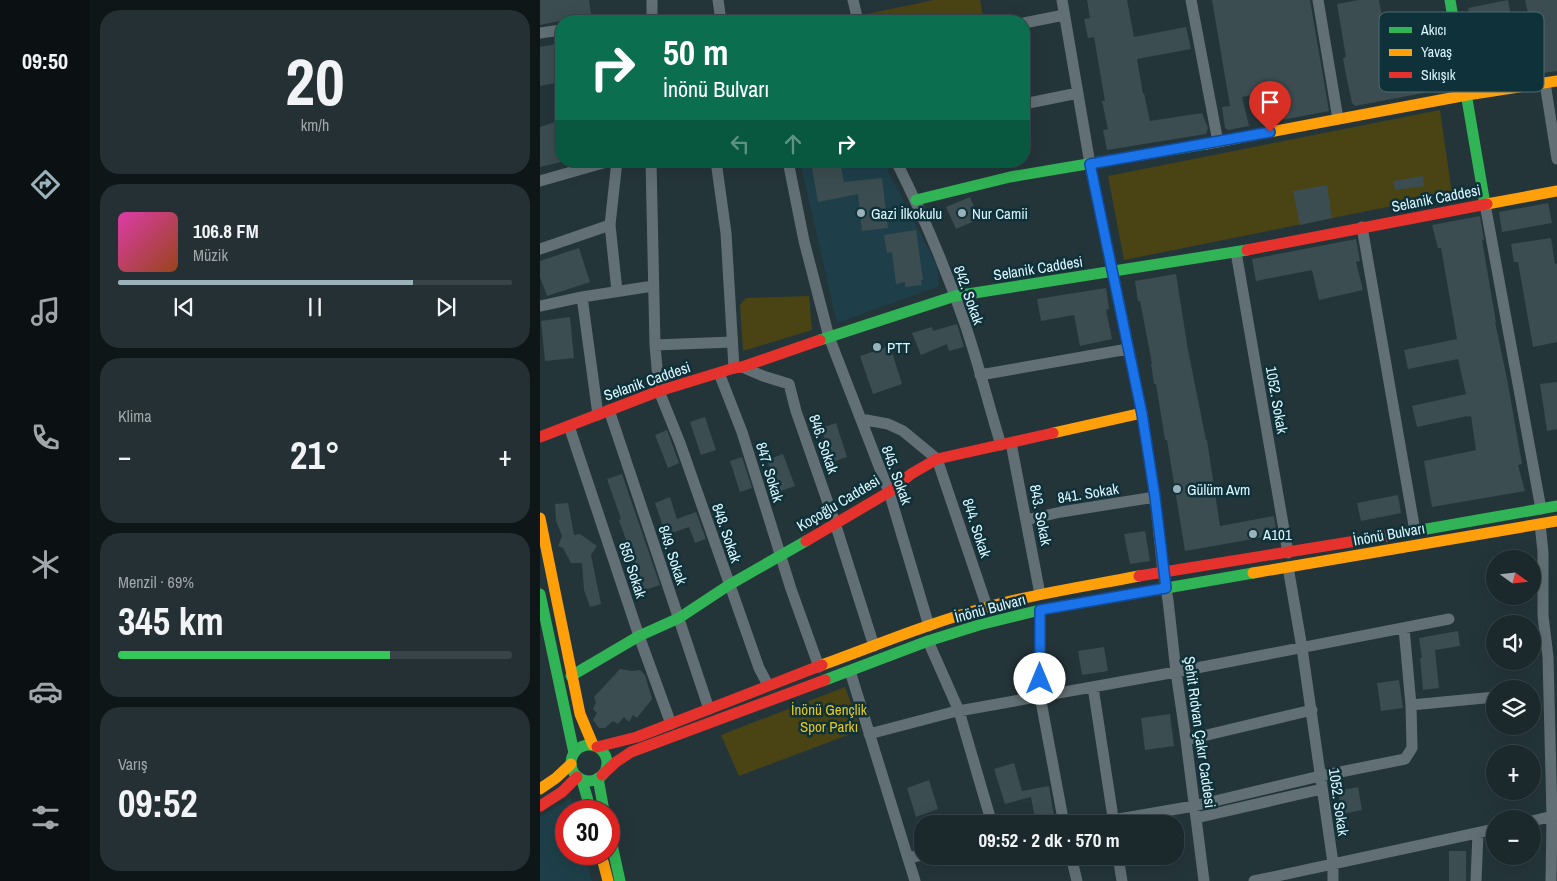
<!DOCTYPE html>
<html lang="tr">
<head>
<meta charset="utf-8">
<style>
	:root { --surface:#1b282c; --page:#243034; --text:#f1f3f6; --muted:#a0a6a9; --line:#394448; --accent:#9bb2ba }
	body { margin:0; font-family:"Archivo Narrow",sans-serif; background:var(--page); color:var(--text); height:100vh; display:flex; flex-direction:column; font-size:19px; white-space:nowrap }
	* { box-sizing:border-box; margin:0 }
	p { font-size:16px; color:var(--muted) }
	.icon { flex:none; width:28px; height:28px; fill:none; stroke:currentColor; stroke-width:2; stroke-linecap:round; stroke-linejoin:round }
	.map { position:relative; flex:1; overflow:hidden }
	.side { display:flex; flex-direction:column; gap:10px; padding:10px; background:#0f1618; width:450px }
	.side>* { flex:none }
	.banner { position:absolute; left:15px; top:15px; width:475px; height:152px; border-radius:20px; box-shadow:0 5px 20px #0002,0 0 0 1px var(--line); background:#0b6e4f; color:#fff; overflow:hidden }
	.needle { width:32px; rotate:105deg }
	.controls { position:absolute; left:946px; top:550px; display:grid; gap:10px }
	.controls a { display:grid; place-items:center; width:55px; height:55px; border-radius:50%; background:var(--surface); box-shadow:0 5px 20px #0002,0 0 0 1px var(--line); font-size:25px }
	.speed { position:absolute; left:15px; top:800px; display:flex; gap:10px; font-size:25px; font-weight:700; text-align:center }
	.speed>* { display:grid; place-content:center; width:65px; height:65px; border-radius:50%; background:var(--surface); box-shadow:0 5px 20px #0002,0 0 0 1px var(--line); line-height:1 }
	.speed .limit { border:8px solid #d22; background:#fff; color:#111 }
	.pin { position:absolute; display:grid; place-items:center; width:42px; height:42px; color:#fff; margin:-51px -21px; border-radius:50% 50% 50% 0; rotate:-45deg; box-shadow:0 0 5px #0007 }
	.pin .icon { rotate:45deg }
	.me { position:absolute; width:55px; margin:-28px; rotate:0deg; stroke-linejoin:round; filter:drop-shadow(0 0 4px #0008) }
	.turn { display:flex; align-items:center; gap:18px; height:105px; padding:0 25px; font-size:22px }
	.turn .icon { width:65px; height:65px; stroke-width:2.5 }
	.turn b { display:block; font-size:35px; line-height:42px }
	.lanes { display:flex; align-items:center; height:48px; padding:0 25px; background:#0003; justify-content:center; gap:25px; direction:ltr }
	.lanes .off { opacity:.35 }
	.big { font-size:38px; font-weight:800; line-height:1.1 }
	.side .tile { flex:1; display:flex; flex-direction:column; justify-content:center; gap:8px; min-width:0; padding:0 18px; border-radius:20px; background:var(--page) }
	.side .dial { align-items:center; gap:0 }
	.dial b { font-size:65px; line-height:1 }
	.song { display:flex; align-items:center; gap:15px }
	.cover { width:60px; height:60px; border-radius:8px; background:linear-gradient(135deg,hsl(320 70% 55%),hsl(20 70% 35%)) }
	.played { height:5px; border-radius:2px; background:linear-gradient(90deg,var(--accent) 75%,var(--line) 75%) }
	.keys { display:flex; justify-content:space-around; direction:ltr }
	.heat { display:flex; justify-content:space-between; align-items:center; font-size:28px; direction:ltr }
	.charge { height:8px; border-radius:4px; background:linear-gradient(90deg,#34c759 69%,var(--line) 0) }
	.trip { position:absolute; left:374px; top:815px; width:270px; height:50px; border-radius:20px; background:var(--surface); box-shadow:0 5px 20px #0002,0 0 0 1px var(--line); font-weight:800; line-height:50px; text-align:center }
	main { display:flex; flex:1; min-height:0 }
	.dock { display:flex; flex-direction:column; width:90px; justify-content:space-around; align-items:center; background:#0b1012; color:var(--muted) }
	.dock .icon { width:35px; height:35px }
	.dock .selected { color:var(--accent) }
	.dock b { font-size:22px; color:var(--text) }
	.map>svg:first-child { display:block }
	.built { fill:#1e3f49 }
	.green { fill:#4a4415 }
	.building { fill:#3b4d51 }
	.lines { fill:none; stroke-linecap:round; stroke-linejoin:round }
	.street { stroke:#627075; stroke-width:11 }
	.fast { stroke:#30b455; stroke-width:11 }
	.slow { stroke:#ff9f0a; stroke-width:11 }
	.jam { stroke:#e5322d; stroke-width:11 }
	.route-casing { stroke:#114b97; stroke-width:12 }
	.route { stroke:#1a73e8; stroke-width:9 }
	.poi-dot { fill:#9bb2ba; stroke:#0f3139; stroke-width:2 }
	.labels { text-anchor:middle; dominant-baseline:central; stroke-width:5; stroke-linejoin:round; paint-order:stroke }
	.street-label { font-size:15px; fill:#dbf6ff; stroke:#0f3139 }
	.poi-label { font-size:15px; fill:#dbf6ff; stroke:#0f3139; text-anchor:start }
	.park-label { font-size:15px; fill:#e6c816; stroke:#0f3139 }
	.key { fill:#0f3139; stroke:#4c6c74; stroke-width:1 }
	.key-label { font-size:14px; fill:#dbf6ff }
</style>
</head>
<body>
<main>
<nav class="dock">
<b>09:50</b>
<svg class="icon selected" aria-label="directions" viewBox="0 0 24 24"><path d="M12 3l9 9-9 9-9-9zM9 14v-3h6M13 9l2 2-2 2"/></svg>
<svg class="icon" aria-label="music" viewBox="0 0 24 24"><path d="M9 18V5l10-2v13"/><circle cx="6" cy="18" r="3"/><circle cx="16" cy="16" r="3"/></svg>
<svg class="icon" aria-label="phone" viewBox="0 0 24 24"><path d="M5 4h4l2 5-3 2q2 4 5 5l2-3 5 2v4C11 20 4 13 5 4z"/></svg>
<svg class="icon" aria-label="climate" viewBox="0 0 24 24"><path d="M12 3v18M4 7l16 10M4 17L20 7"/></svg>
<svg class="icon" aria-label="car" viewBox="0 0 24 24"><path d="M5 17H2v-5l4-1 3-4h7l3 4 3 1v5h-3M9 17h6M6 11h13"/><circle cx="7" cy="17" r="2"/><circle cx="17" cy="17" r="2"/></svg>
<svg class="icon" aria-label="filters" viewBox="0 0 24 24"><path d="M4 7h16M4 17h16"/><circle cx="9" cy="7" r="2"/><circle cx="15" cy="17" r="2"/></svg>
</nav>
<section class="side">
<div class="tile dial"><b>20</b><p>km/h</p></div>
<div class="tile">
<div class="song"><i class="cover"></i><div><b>106.8 FM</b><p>Müzik</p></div></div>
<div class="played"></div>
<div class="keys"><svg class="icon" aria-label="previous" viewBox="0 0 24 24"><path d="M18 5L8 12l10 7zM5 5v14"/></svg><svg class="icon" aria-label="pause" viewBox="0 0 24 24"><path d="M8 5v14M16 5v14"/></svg><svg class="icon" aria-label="next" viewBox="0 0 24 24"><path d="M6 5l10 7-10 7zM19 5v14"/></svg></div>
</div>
<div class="tile"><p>Klima</p>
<div class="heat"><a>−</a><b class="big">21°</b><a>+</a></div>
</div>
<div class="tile"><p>Menzil · 69%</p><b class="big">345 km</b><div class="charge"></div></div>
<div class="tile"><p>Varış</p><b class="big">09:52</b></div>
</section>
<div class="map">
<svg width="1017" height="881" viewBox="0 0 1017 881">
	<rect width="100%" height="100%" fill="#24353a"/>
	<path class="built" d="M260 161H343L397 266 399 286 297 323Z
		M31 798 34 811H26V854H45L52 881H0V817Z"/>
	<path class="green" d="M394 0H440L444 21H330L327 14Z
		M900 110 912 194 584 260 568 176Z
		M269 296 272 330 203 351 200 305 206 298Z
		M305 687 321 730 199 776 181 735Z"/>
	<path class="building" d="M0 0H49L52 20 31 21 30 19 0 25Z
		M547 0H587L594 37 646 27 651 49 597 59 603 94 604 93 610 121 662 113 668 128 666 134 567 150 563 130 568 129 562 101H565L554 37 548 38 544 19 550 18Z
		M672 0H770L789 111 726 123 719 94 702 97 709 126 688 130 685 128 682 107 690 106Z
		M818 0H839L843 22 902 13 915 87 815 106 812 103 806 75 803 58 806 57 797 4Z
		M968 0 973 27 990 23 985 0H1017V71L938 83 930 35H933L928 8Z
		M21 43V82L0 86V47Z
		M21 120V162L0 167V127Z
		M277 161H300L304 182 342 178 348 228 322 231 318 194 278 202 271 163Z
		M883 176 884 186 855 190 853 181Z
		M787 185 792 218 760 225 753 191Z
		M430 197 439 219 416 229 406 207Z
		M1008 203 1012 223 962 232 959 212Z
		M940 216 944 240H942L956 322H955L967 379 982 464 978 465 985 491 892 507 884 461 936 450 931 416 927 417V416L877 427 872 406 926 394 918 359 868 369 864 350 917 339 901 248H898L892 225Z
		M376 230 383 280H381L382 285 365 287V282L356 284 352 252 347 253 344 235Z
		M1011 238 1015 264 1017 263V342L993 347 978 262H974L971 244Z
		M816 239 820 261 816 262 823 290 779 300 772 270 716 281 712 259Z
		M39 248 50 282 7 296 0 277V261Z
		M636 274 648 350 666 440H667L680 526 734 516 737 535 645 551 627 440H625L616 384H614L611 364H612L605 327 600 301H598L595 281Z
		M566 288 569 309 566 310 572 339 540 346 534 315 501 321 497 299Z
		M30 317 34 358 5 361 1 321Z
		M417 324 424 347 409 351 407 344 381 355 372 333 392 327 393 331Z
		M350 346 362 384 333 394 320 356Z
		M1017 382V429L1007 431 1000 384Z
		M165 417 176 450 161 455 150 422Z
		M296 423 307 457 292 462 281 428Z
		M127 430 139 463 128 468 115 435Z
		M243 454 255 486 238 492 227 460Z
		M202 457 212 488 200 492 190 461Z
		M82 474 120 585 102 591 98 578 99 577 79 520 81 519 67 479Z
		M858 495 861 513 821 521 817 503Z
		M130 497 137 519 156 512 166 539 155 543 149 527 126 535 115 503Z
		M28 503 34 535 40 534 57 546 51 555 61 604 50 607 44 590 42 563H31L23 548 18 546 22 536 16 521 15 504Z
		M605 531 610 561 590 564 584 534Z
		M918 631 920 646 895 650 899 688 883 690 880 658H882L879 638Z
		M564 647 568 671 542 675 538 651Z
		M80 669 92 671 100 670 105 675 112 699 97 718 93 715 89 722 84 717 78 724 73 721 65 728H59L53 720 57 713 53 709 56 703 54 697Z
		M859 680 863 708 841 711 837 683Z
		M630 714 634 746 605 750 601 718Z
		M474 763 482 791 509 786 515 822 496 824 491 797 465 804 454 769Z
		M389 780 398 809 376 817 367 788Z
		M818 787 822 810 802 814 798 791Z
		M909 851H926V881H909Z"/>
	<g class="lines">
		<path class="street" d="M178 0 181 21
			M313 0 318 21
			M522 0 550 164 602 413 615 497 623 572 628 600 636 672 646 740 664 881
			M651 0 678 142
			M778 0 798 119
			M112 21V0
			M484 23 524 15
			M0 33 21 30
			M1005 83 1017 159
			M484 104 538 93
			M77 161 70 225 77 291
			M111 161 115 345 119 391 140 443 219 668 228 685
			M176 161 186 233 194 368
			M248 161 264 241 289 337 349 492 389 626
			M356 161C383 215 407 271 426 327 439 366 449 406 461 445
			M0 181 70 161
			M945 204 1001 509
			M822 227 875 531
			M0 249 70 225
			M696 252 748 553
			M42 297 58 415
			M0 306 42 297 113 286
			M115 345 192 342
			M202 367 223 376 249 384 256 411 295 523 334 646
			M179 373 202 432 251 589 279 667
			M440 375 588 349
			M69 410 169 709
			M321 419 348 424 363 431 397 459 447 607
			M29 426 99 636 131 724
			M471 443 500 594
			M486 520 521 512 615 497
			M1000 524 1003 552V616L1008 657 1012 816 1011 881
			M748 567 762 648 793 863V881
			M500 610V696L524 824
			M388 641 419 711 452 824
			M310 671 375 881
			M553 687 574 824
			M871 705 955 697
			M329 734 413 712 636 672 909 619
			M646 740 772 710
			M656 818 782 789
			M992 821 1017 815
			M550 824 654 806 780 776 865 759 872 748 871 705 864 628
			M531 856 537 881
			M578 856 582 881
			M368 858 382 855
			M714 881 955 829
			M936 881 938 833"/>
		<path class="fast" d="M910 0 945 204
			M376 200 470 177 666 144
			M280 340 415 296 707 250
			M847 536 1017 506
			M0 594 34 753
			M31 676 99 636 139 618 189 585 266 541
			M285 680 388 641 439 625 500 610 713 573
			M31 763a18 18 0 1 1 36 0a18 18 0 1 1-36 0Z
			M58 778 64 811
			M42 780 51 811
			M69 831 80 881"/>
		<path class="slow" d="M666 144 927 95 1017 81
			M947 204 1017 191
			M513 433 602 413
			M0 518 40 714 53 745
			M713 573 1017 521
			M282 665C337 645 392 622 448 607 498 593 548 586 599 576
			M0 789 16 778 31 764
			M61 854 68 881"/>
		<path class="jam" d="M707 250 947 204
			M0 437 119 391 194 368 202 367 280 340
			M266 541 349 492 371 474 397 459 513 433
			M599 576 847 536
			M57 747 97 737 282 665
			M62 775 76 762 91 752 285 680
			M0 806 22 792 37 777"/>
	</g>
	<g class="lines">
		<g class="route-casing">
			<path id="route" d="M500 679V610L626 588 615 497 602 414 550 164 730 132"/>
		</g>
		<use href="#route" class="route"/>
	</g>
	<g class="poi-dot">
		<circle cx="321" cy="213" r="5"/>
		<circle cx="422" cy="213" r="5"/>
		<circle cx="337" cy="347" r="5"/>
		<circle cx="637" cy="489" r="5"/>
		<circle cx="713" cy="534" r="5"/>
	</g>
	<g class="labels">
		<g class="street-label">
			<text transform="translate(896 198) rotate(-11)">Selanik Caddesi</text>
			<text transform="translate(498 268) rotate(-9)">Selanik Caddesi</text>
			<text transform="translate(429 295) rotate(70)">842. Sokak</text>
			<text transform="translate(107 381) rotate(-19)">Selanik Caddesi</text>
			<text transform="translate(737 400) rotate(80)">1052. Sokak</text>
			<text transform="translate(284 444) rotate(71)">846. Sokak</text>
			<text transform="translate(230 472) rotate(73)">847. Sokak</text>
			<text transform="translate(357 475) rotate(70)">845. Sokak</text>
			<text transform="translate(548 493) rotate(-9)">841. Sokak</text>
			<text transform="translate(298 503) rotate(-31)">Koçoğlu Caddesi</text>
			<text transform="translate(501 515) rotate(79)">843. Sokak</text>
			<text transform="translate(437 528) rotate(72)">844. Sokak</text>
			<text transform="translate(187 533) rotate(71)">848. Sokak</text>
			<text transform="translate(849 534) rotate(-10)">İnönü Bulvarı</text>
			<text transform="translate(133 555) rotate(72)">849. Sokak</text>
			<text transform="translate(93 570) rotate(72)">850 Sokak</text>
			<text transform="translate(450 608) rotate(-15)">İnönü Bulvarı</text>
			<text transform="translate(660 732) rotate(82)">Şehit Rıdvan Çakır Caddesi</text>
			<text transform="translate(799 802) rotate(82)">1052. Sokak</text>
		</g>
		<g class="poi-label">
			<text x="331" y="213">Gazi İlkokulu</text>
			<text x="432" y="213">Nur Camii</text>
			<text x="347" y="347">PTT</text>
			<text x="647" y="489">Gülüm Avm</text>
			<text x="723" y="534">A101</text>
		</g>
		<g class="park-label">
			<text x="289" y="709">İnönü Gençlik<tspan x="289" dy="17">Spor Parkı</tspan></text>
		</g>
	</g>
	<rect x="839" y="12" width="165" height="80" rx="8" class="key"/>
	<rect x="849" y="27" width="23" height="6" fill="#30b455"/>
	<rect x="849" y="49" width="23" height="7" fill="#ff9f0a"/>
	<rect x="849" y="72" width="23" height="6" fill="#e5322d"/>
	<g class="key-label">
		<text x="881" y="35">Akıcı</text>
		<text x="881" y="57">Yavaş</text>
		<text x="881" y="80">Sıkışık</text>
	</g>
</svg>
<div class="controls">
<a><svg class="needle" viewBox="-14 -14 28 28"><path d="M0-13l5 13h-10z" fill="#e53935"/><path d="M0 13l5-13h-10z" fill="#a0a6a9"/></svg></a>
<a><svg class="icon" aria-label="sound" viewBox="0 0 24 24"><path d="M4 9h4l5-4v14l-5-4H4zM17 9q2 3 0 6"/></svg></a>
<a><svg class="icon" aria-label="layers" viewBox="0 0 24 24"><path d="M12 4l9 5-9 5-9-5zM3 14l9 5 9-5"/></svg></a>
<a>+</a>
<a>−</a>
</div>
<div class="speed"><div class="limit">30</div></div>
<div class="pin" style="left:730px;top:132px;background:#d93025"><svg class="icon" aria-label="arrive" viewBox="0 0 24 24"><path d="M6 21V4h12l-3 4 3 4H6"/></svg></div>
<svg class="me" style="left:500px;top:679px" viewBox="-20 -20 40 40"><circle r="19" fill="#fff"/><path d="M0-13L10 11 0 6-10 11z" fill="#1a73e8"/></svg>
<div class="trip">09:52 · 2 dk · 570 m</div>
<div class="banner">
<div class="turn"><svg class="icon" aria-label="right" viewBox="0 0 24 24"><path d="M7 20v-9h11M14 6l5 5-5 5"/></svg><div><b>50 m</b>İnönü Bulvarı</div></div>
<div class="lanes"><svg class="icon off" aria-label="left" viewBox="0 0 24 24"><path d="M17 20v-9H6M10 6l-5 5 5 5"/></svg><svg class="icon off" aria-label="ahead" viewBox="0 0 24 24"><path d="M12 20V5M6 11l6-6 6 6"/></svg><svg class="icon" aria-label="right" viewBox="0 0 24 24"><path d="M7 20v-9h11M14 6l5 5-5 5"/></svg></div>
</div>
</div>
</main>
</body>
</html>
